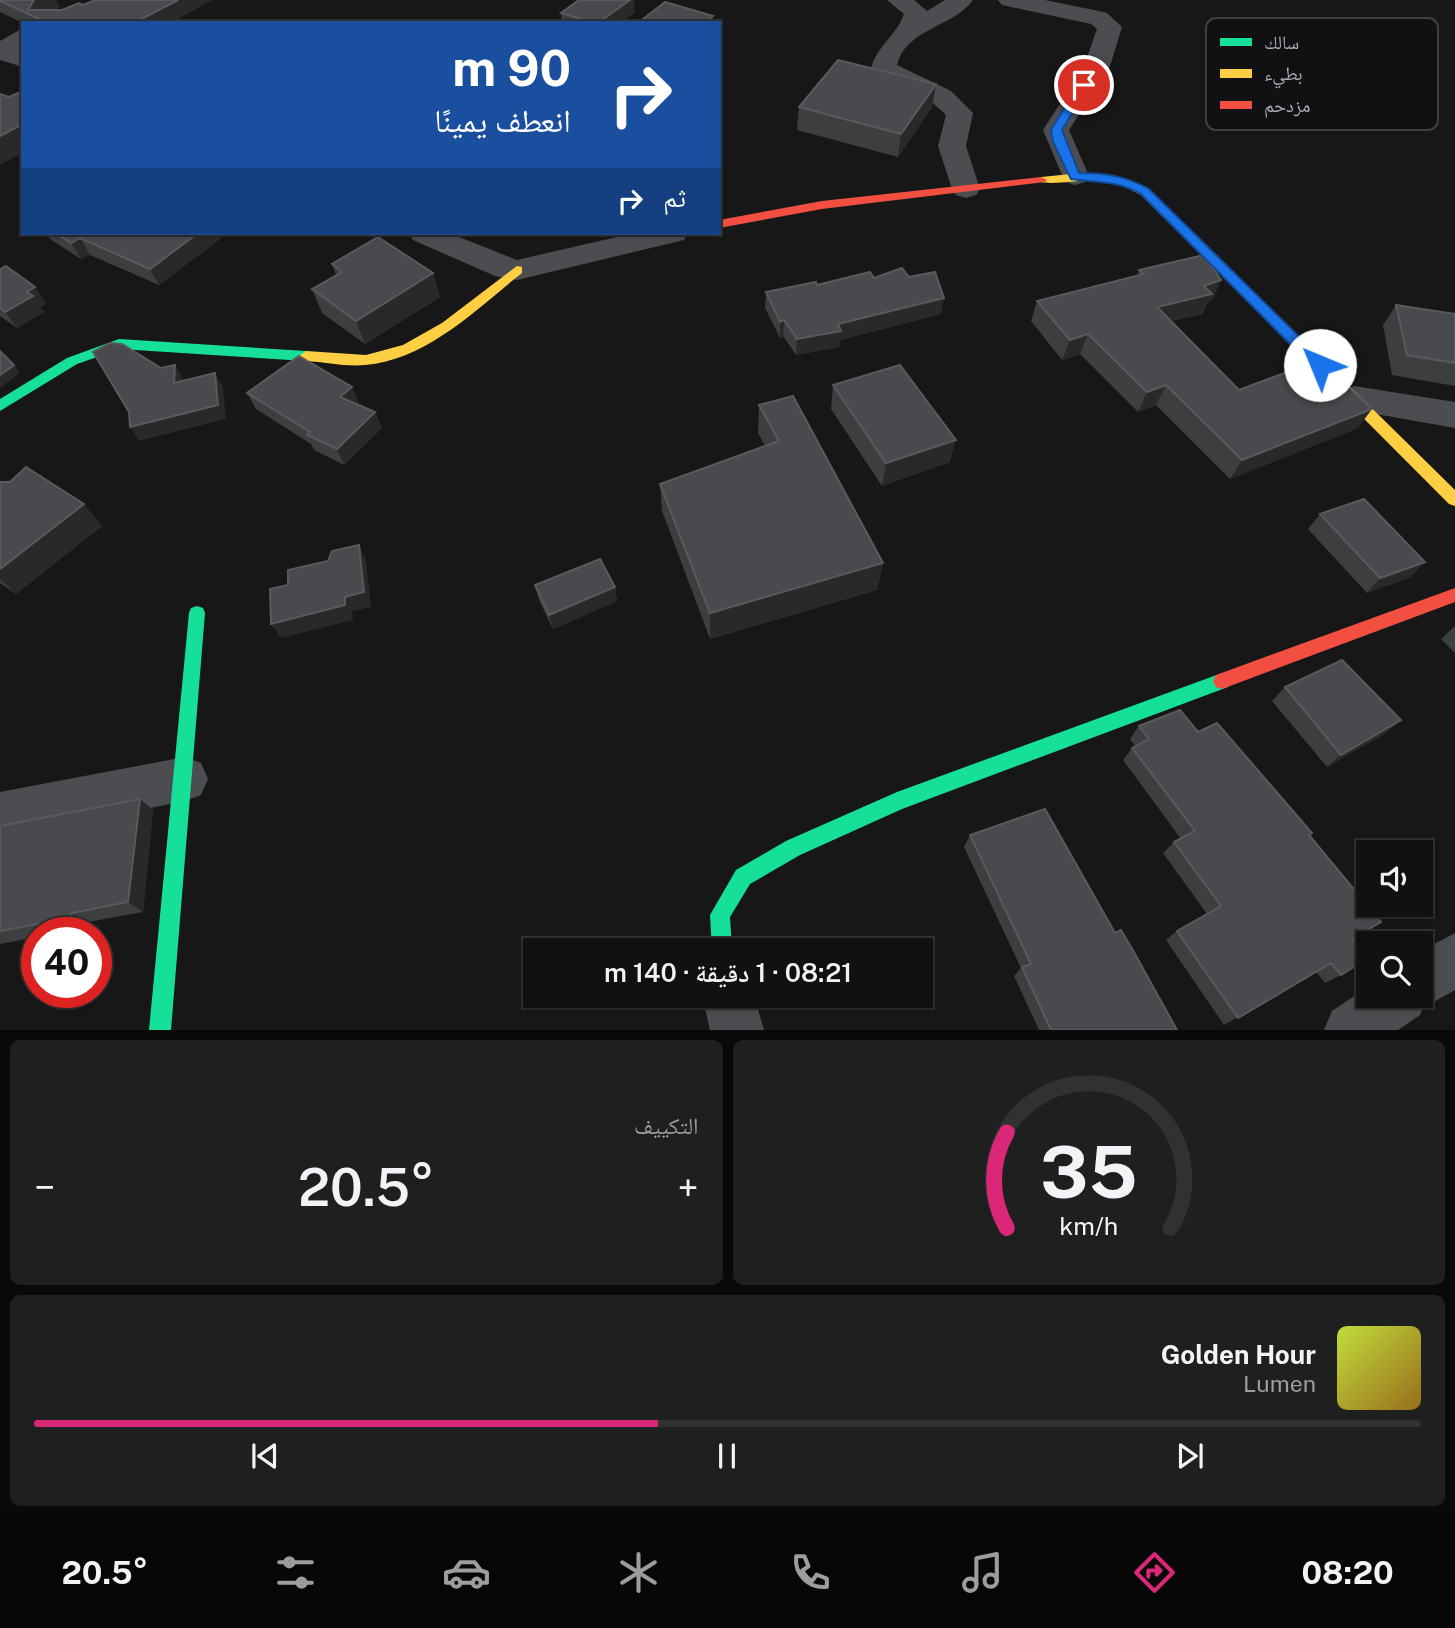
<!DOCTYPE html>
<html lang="ar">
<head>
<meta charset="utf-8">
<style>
	:root { --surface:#111; --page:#1e1f1f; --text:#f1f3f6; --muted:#9c9d9f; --line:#303131; --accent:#db2777 }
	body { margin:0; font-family:"Public Sans","Noto Naskh Arabic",sans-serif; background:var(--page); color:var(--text); direction:rtl; height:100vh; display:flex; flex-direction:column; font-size:26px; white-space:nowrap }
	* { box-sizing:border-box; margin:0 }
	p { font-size:23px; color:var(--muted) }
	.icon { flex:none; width:38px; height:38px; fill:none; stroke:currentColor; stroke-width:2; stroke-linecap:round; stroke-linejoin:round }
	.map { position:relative; height:1030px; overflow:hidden; direction:ltr }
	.side { display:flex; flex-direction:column; gap:10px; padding:10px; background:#090909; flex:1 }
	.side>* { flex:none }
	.banner { position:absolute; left:21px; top:21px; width:700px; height:214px; border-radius:0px; box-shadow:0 2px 5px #0004,0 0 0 2px var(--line); direction:rtl; background:#1a4fa0; color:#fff; overflow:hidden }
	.fabs { position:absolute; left:1356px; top:840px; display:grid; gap:14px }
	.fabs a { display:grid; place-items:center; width:77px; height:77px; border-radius:0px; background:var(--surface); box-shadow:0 2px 5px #0004,0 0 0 2px var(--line); font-size:35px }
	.speed { position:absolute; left:21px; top:917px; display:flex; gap:14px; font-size:35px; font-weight:700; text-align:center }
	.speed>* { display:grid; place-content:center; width:91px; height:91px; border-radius:50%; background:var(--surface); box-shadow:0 2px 5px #0004,0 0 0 2px var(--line); line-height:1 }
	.speed .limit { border:10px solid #d22; background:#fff; color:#111 }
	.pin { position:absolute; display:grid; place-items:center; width:60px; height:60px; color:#fff; margin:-30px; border:4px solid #fff; border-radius:50%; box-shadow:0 2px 7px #0007 }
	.me { position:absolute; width:77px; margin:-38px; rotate:315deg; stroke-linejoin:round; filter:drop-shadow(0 0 5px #0008) }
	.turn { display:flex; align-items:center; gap:24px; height:147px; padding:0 35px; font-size:32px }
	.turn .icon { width:91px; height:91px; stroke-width:2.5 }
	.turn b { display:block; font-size:49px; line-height:60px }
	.then { display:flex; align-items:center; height:66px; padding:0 35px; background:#0003; gap:14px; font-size:26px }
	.big { font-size:52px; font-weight:600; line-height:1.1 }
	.side .card { flex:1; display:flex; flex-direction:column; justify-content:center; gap:10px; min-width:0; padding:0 24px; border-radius:10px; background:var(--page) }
	.side .dial { align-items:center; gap:0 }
	.dial svg { height:182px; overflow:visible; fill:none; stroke:var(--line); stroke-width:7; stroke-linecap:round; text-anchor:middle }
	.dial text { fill:var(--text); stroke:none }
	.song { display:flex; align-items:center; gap:21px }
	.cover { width:84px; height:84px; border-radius:10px; background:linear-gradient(135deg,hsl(70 70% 55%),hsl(40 70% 35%)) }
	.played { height:7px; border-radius:4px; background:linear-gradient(90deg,var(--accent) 45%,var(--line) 45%) }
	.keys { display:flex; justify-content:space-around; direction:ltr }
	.heat { display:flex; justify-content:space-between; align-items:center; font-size:38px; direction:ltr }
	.side .tiles { flex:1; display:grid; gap:10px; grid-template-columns:1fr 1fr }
	.card:last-child { grid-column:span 2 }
	.trip { position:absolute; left:523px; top:938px; width:410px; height:70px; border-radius:0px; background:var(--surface); box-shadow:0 2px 5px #0004,0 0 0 2px var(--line); font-weight:600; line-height:70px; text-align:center; direction:rtl }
	.tab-bar { display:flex; height:112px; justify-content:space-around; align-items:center; background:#070707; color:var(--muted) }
	.tab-bar .icon { width:49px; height:49px }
	.tab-bar .current { color:var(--accent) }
	.tab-bar b { font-size:32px; color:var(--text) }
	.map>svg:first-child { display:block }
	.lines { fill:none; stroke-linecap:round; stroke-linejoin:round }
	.street { fill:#4c4d50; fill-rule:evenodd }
	.fast { fill:#16e098; fill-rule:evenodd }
	.slow { fill:#ffcf43; fill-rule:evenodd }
	.jam { fill:#f24e42; fill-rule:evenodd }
	.wall { fill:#3d3e40 }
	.shaded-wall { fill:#29292a }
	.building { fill:#494a4d; stroke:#585a5d; stroke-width:2 }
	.route { fill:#1a73e8; stroke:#114b97; stroke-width:2 }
	.key { fill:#111113; stroke:#3f4044; stroke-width:2 }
	.key-label { font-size:19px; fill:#a9afb7 }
</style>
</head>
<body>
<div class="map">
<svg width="1455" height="1030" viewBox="0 0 1455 1030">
	<rect width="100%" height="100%" fill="#171717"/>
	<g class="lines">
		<path class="street" d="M887 0H914L927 11 945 0H973C953 28 906 28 897 65L951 91 973 113 966 146 980 189 976 195 966 198 956 195 952 189 938 146 946 115 933 103 875 73 871 68C877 46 897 35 904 14Z
			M998 0H1045L1099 11 1107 13 1122 27 1110 66 1069 130 1089 176 1085 182 1075 185 1065 182 1043 130 1084 66 1097 29 1091 24 1002 5Z
			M23 28V47L19 50 23 51V67L0 60V41Z
			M409 233H449L517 260 634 233H688L684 240 517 280 495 276 413 240Z
			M1354 386 1455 402V428L1342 408 1336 399 1342 390Z
			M185 757 201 763 208 779 201 795 185 801 0 838V792Z
			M1455 933V990L1423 1008 1420 1015 1398 1030H1324L1332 1011 1368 987V996H1421V951Z
			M702 996H754L764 1030H710Z"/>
		<path class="fast" d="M119 339 306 351 313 356 306 361 120 349 77 364 0 411V399L67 358Z
			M197 606 203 608 205 613 171 1030H149L189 613 191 608Z
			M1222 673 1228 675 1231 681 1228 687 902 809 800 855 750 884 730 917 732 950H712L710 915 736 870 786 841 897 792Z"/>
		<path class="slow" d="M1081 173 1120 177 1149 189 1455 490V506L1449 504 1141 195C1127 187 1113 182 1097 180 1082 179 1045 187 1035 180L1041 177Z
			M517 266 522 267V273C475 310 428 359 365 365 346 367 325 362 306 361L299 356 306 351 366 355 403 345 442 323Z"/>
		<path class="jam" d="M1041 177 1047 180 1045 182 822 209 719 228V220L822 201Z
			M1455 588V602L1222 689 1216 687 1213 681 1216 675Z"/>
	</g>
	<path class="wall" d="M0 0 60 7 53 10H62L83 5 212 0 170 23H23L0 12Z
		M635 12 621 23H562L561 13Z
		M936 84 932 107 898 157 797 130 799 107Z
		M46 233H228L159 285 90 255 81 259 50 239Z
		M332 264 433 273 440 297 365 344 322 313 312 289 336 275Z
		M0 269 35 287 46 304 40 307 44 312 17 328 0 316Z
		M1139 270 1221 280 1212 300 1208 302 1202 314 1171 321 1239 390 1358 428 1230 479 1156 405 1138 412 1080 354 1062 360 1031 321 1037 301 1137 276Z
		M874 278 941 314 840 340 839 347 796 355 783 336 780 338 765 308 766 292Z
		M1396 305 1455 314V386L1392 375 1383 325Z
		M833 385 950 462 882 486 831 409Z
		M247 393 359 403 357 404 375 412 382 428 344 465 314 450 311 444 256 409Z
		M759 405 883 563 877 590 710 639 662 511 660 484 765 446 758 433Z
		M0 482 102 526 16 594 0 583Z
		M1320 514 1411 577 1367 593 1308 529Z
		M535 585 615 587 617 601 553 629 539 600Z
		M1455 626V653L1441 639Z
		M1285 687 1386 733 1327 767 1272 701Z
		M1139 726 1198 732 1310 835 1352 939 1341 975 1325 983 1316 972 1224 1025 1166 940 1177 931 1207 914 1163 853 1174 842 1181 839 1123 760 1132 748 1135 746 1130 739Z
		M140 799 153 810 143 912 88 922 87 927 58 933H37V937L0 944V826Z
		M970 835 1115 933 1177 1030H1039L1014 976 1021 968 964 847Z"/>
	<path class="shaded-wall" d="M34 0H56L60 7 41 16 28 10Z
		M178 0H212L170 23H134Z
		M630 0H634L635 12 621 23H598Z
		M713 16V23H705Z
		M936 84 932 107 898 157 901 134Z
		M722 100V115L719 118V102Z
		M23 124V152L0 165V136Z
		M198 233H228L159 285 150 269Z
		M80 238 90 255 81 259 71 243Z
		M433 273 440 297 365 344 356 321Z
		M1221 280 1212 300 1208 302 1202 314 1148 327 1157 307 1204 286Z
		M35 287 46 304 40 307 44 312 17 328 5 312 27 292Z
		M944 298 941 314 840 340 839 347 796 355 797 339 838 324Z
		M784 320 783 336 780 338V322Z
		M1088 334 1080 354 1062 360 1070 340Z
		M14 365 20 373 0 388V375Z
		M175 365 184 380 183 397 174 383Z
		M215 373 223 387 226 419 139 441 130 427Z
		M1166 385 1156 405 1138 412 1147 392Z
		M352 387 359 403 347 413 340 397Z
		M1372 409 1358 428 1230 479 1242 460Z
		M375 412 382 428 344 465 337 449Z
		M956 440 950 462 882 486 886 463Z
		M84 504 102 526 16 594 0 579V569Z
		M359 545 366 560 371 607 352 611 353 620 281 638 271 624 345 597Z
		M1425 562 1411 577 1367 593 1380 578Z
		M883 563 877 590 710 639V613Z
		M615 587 617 601 553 629 549 615Z
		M1401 720 1386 733 1327 767 1341 755Z
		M140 799 153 810 143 912 128 902Z
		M72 913 88 922 87 927 71 918Z"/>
	<path class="building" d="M0 0H34L28 10H62L79 3 83 5 95 0H178L134 23H48L0 1Z
		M579 0H630L598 23H594L561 13Z
		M665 2 713 16 705 23H638Z
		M838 60 936 84 901 134 799 107Z
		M719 84 722 100 719 102Z
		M18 93 23 95V124L0 136V94L9 97Z
		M55 233H198L150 269 80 238 71 243Z
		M378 237 433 273 356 321 312 289 342 272 332 264Z
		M1204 255 1221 280 1204 286 1212 294 1157 307 1239 390 1319 360 1372 409 1242 460 1166 385 1147 392 1088 334 1070 340 1037 301 1144 274 1139 270Z
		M6 266 35 287 27 292 33 296 5 312 0 308V269Z
		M902 268 909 277 935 272 944 298 838 324 841 331 797 339 784 320 780 322 766 292 816 282 817 285 870 272 874 278Z
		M1396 305 1455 314V363L1407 355Z
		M110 343 122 344 161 368 175 365 174 383 215 373 218 405 130 427 129 412 93 352Z
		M0 351 14 365 0 375Z
		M299 356 352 387 340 397 375 412 337 449 307 435 310 432 247 393Z
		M900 365 956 440 886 463 833 385Z
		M793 396 883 563 710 613 660 484 779 441 759 405Z
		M26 467 84 504 0 569V482H10Z
		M1364 499 1425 562 1380 578 1320 514Z
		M359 545 364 592 345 597V605L271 624 270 589 288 585V570L328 561 332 551Z
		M600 559 615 587 549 615 535 585Z
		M1342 660 1401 720 1341 755 1285 687Z
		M1180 710 1198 732 1217 723 1312 833 1309 835 1381 922 1352 939 1368 958 1341 975 1331 963 1238 1018 1177 931 1221 906 1174 842 1195 831 1132 748 1149 739 1139 726Z
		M140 799 128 902 72 913 71 918 0 931V826Z
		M1045 809 1115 933 1121 930 1135 954 1177 1030H1051L1022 967 1031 964 970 835Z"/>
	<path class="route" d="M1084 82 1089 85 1062 130 1079 173C1105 173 1126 176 1149 189L1325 362V369H1315L1141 194C1117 180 1097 183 1071 179L1053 142 1051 130 1080 83Z"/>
	<rect x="1206" y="18" width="232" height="112" rx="10" class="key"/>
	<rect x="1220" y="38" width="32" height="8" fill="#16e098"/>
	<rect x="1220" y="69" width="32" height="9" fill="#ffcf43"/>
	<rect x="1220" y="101" width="32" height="8" fill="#f24e42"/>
	<g class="key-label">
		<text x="1264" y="49">سالك</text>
		<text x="1264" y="80">بطيء</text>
		<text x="1264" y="112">مزدحم</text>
	</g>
</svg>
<div class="fabs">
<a><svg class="icon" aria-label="sound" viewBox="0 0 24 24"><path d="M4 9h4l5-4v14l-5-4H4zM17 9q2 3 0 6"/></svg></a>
<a><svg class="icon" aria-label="search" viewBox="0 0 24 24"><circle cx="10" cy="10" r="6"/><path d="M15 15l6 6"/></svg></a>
</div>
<div class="speed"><div class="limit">40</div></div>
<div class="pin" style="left:1084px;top:85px;background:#d93025"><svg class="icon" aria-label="arrive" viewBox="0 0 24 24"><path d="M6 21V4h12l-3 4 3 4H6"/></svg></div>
<svg class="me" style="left:1320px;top:365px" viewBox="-20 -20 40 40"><circle r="19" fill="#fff"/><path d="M0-13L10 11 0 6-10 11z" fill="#1a73e8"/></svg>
<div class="trip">08:21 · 1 دقيقة · 140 m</div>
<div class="banner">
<div class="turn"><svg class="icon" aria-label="right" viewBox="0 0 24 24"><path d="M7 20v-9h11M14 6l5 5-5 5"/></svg><div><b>90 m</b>انعطف يمينًا</div></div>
<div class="then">ثم<svg class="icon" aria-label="right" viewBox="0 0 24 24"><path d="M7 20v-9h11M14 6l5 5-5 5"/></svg></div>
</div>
</div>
<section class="side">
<div class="tiles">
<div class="card dial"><svg viewBox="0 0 100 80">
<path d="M14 69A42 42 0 1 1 86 69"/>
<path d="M14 69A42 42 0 0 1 14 27" stroke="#db2777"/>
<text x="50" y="56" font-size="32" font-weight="700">35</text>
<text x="50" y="72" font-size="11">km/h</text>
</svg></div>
<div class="card"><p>التكييف</p>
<div class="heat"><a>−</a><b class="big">20.5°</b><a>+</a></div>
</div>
<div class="card">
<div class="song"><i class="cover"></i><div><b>Golden Hour</b><p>Lumen</p></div></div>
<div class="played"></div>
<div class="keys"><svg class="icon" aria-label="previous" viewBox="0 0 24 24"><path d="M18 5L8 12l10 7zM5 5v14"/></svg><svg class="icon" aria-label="pause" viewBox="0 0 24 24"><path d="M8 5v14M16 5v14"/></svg><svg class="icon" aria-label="next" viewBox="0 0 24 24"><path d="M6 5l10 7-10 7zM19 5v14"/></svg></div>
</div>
</div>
</section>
<nav class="tab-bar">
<b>08:20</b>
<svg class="icon current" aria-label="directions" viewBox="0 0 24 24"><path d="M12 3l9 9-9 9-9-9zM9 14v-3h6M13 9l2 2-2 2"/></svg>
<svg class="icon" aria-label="music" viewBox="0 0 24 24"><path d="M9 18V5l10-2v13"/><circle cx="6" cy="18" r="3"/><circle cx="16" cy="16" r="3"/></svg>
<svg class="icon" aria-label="phone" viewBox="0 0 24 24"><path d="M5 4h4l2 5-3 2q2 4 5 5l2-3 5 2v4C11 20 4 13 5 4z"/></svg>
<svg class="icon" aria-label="climate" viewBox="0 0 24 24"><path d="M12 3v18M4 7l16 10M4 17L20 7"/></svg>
<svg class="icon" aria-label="car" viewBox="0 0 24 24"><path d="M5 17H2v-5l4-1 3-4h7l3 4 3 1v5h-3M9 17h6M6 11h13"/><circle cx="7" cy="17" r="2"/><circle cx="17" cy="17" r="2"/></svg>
<svg class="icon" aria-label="filters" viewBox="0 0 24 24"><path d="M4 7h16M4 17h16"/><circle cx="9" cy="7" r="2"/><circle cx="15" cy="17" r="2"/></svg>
<b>20.5°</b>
</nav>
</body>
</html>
